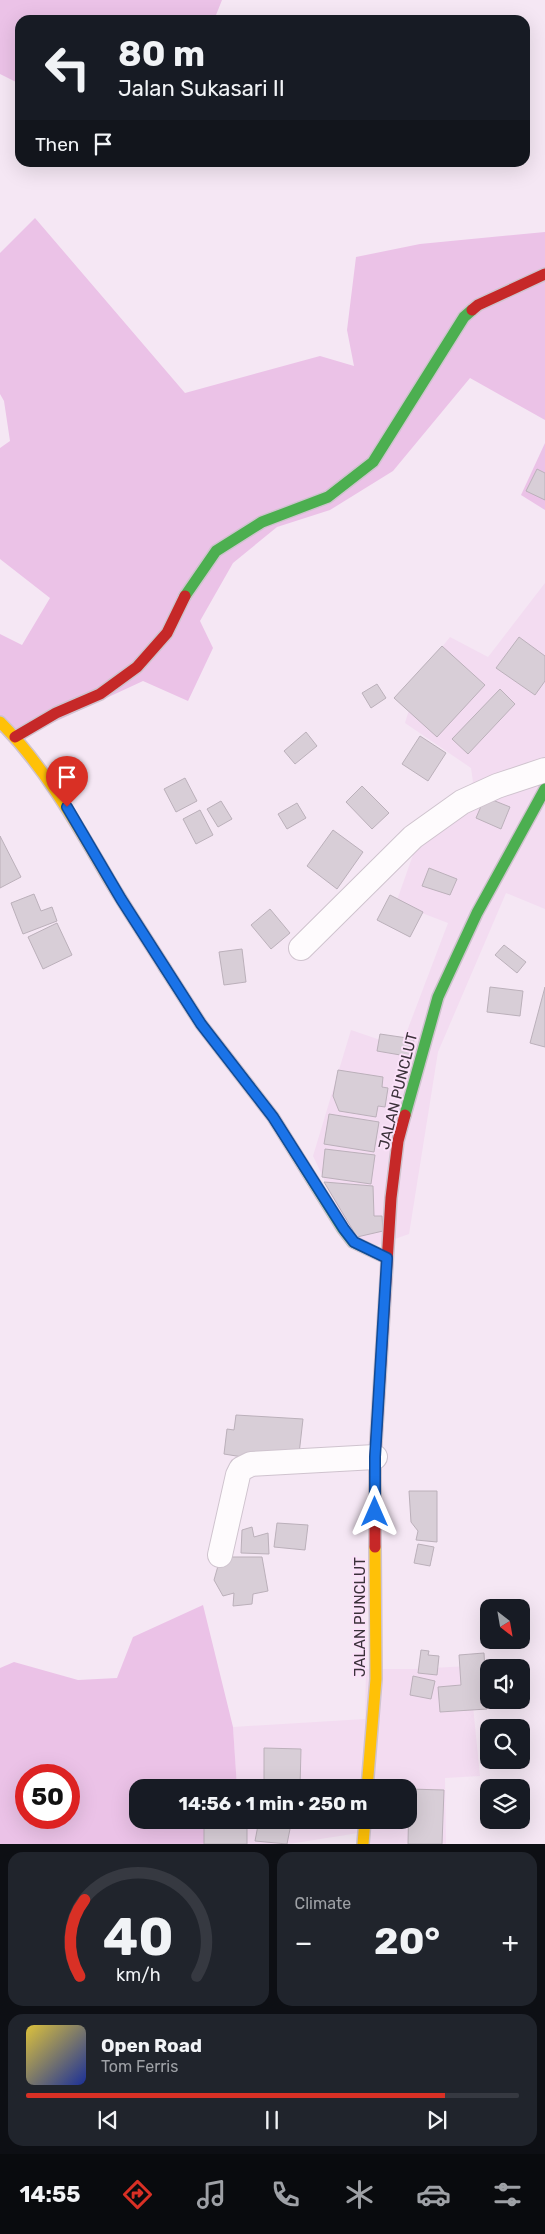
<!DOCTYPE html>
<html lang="en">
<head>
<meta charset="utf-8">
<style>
	:root { --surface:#171b24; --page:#20242c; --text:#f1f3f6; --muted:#9ea1a6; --line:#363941; --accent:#d93025 }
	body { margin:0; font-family:Rubik,sans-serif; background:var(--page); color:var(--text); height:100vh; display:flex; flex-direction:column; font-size:19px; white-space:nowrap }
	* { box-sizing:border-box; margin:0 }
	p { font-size:16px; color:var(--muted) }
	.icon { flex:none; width:28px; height:28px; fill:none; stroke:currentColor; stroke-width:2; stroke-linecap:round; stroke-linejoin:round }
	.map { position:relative; height:1844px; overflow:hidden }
	.sheet { display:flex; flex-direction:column; gap:8px; padding:8px; background:#0d0f14; flex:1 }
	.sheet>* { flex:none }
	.hud { position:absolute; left:15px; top:15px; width:515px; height:152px; border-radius:15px; box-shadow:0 5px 20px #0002; background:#171b24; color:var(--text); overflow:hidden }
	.needle { width:32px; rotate:149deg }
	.controls { position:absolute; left:480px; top:1599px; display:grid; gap:10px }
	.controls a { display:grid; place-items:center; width:50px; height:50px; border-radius:10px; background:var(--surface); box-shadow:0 5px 20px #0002; font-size:25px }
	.speed { position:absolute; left:15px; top:1764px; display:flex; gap:10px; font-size:25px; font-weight:700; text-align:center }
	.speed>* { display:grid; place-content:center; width:65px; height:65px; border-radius:50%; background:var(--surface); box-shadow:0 5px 20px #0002; line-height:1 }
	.speed .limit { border:8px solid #d22; background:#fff; color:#111 }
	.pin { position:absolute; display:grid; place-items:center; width:42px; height:42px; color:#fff; margin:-51px -21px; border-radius:50% 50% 50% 0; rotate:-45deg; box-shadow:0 0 5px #0007 }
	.pin .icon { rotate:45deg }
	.me { position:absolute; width:55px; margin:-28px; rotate:0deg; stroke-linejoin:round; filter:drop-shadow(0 0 4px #0008) }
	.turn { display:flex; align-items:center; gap:18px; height:105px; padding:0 20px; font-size:22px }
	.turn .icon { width:65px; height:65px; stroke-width:2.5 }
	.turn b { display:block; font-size:35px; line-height:42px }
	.then { display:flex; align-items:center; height:48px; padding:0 20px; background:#0003; gap:10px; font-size:19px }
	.big { font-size:38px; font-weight:700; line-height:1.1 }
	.sheet .widget { flex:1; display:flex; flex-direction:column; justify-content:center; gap:8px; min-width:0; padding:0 18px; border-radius:15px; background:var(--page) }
	.sheet .dial { align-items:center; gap:0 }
	.dial svg { height:130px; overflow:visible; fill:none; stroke:var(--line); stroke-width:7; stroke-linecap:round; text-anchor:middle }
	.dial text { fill:var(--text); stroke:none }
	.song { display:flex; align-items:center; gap:15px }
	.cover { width:60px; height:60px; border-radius:8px; background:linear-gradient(135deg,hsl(50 70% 55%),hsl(230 70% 35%)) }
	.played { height:5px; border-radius:2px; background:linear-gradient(90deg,var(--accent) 85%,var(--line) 85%) }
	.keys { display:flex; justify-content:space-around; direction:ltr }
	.heat { display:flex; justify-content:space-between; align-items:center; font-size:28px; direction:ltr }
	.sheet .tiles { flex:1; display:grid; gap:8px; grid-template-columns:1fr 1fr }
	.widget:last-child { grid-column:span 2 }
	.trip { position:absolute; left:129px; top:1779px; width:288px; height:50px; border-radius:15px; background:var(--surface); box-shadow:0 5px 20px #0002; font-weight:700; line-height:50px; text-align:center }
	.menu { display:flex; height:80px; justify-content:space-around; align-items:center; background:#090b0e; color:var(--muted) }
	.menu .icon { width:35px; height:35px }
	.menu .selected { color:var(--accent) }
	.menu b { font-size:22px; color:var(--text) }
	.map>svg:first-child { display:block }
	.built { fill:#f3dcf1 }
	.green { fill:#ebc2e7; fill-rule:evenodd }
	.building { fill:#d8ced7; stroke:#bbb0ba }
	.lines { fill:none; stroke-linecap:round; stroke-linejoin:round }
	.street-casing { stroke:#cfc3ce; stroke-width:26 }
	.fast-casing { stroke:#cfc3ce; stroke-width:14 }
	.slow-casing { stroke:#cfc3ce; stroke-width:14 }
	.jam-casing { stroke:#cfc3ce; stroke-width:14 }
	.street { stroke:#fefbfd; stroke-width:24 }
	.fast { stroke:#4caf50; stroke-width:11 }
	.slow { stroke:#ffc107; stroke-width:11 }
	.jam { stroke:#c62828; stroke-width:11 }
	.route-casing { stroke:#114b97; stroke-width:12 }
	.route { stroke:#1a73e8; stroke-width:9 }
	.labels { text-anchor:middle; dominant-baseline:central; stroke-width:4; stroke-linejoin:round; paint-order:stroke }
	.street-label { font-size:15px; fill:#3b313a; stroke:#fbe1f9 }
</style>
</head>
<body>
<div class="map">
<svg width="545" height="1844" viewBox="0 0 545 1844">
	<rect width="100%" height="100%" fill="#f5e7f4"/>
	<path class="built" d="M545 583V909L506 893 438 1052 409 1234 378 1245 355 1244 313 1156 351 1030 401 1047 448 923 396 903 420 835 473 782 471 768 405 723 420 674 450 637 488 657Z
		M469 1666 480 1776 445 1778 446 1844H370L371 1831 289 1844H241L239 1820H408V1788L237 1787 233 1727 365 1719 366 1669H413Z"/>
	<path class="green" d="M0 0H222L214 20H20V84L0 74Z
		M35 218 185 393 320 356 354 366 347 330 356 257 420 244 545 232V420L470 378 393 471 330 510 277 527 233 563 200 621 213 648 188 701 143 681 33 732 0 733V634L22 645 50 598 0 559V448L10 441 4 401 0 394V253Z
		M545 443V510L521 495Z
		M203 1605 233 1727 237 1787 138 1788V1820H239L241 1844H0V1668L14 1662 78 1680 117 1678 133 1637ZM26 1775H69V1818H26Z"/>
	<path class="building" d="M537 469 545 473V500L526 491Z
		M519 637 545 656V681L535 695 496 668Z
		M442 646 485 685 437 737 394 698Z
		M377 684 386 698 371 708 362 693Z
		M500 689 515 704 468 754 452 739Z
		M306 732 317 746 295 764 284 751Z
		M420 736 446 753 428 781 402 764Z
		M185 778 197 801 176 812 164 789Z
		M362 786 389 813 372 829 346 802Z
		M485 797 510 807 501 829 476 818Z
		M221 801 232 819 218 827 207 809Z
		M297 803 306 818 287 829 278 814Z
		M200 810 213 835 196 844 183 819Z
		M333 830 363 852 337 889 307 866Z
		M0 836 21 877 0 888Z
		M429 868 457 879 450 895 422 886Z
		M34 894 41 911 52 907 57 921 23 934 11 903Z
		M390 895 423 912 410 937 377 920Z
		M270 909 290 933 271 949 251 925Z
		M57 923 72 955 43 969 28 937Z
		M504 945 526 962 517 973 495 955Z
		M242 949 246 982 224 985 219 952Z
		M490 987 523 991 520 1016 487 1012Z
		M545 987V1047L530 1043Z
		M380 1034 414 1039 412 1057 377 1051Z
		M338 1070 383 1077 382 1087 388 1088 385 1107 378 1106 376 1117 339 1111 333 1096Z
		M329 1114 379 1122 374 1152 324 1144Z
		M325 1149 375 1155 371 1184 322 1177Z
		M324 1182 373 1186 374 1216H382L383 1231 357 1237Z
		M236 1415 303 1419 299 1454 255 1459 224 1454 227 1429 234 1430Z
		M409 1491H437V1542L416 1540 418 1531 411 1522Z
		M277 1523 308 1525 305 1550 274 1547Z
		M252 1527 254 1537 268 1533 269 1554 241 1553 242 1530Z
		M418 1544 434 1547 430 1566 414 1563Z
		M228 1557H262L268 1591 253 1594 252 1604 233 1606 234 1593 223 1596 214 1580 218 1566Z
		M421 1650 429 1651 428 1655 439 1656 437 1675 418 1673Z
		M484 1653 487 1709 440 1712 438 1687 461 1685 459 1655Z
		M413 1676 435 1681 431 1699 410 1695Z
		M264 1748 301 1749 300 1788H264Z
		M409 1789 444 1790 442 1844H408Z
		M204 1820H247V1844H204Z
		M259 1820 291 1824 287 1844 255 1841Z"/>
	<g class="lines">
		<g class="street-casing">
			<path id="street" d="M301 948 413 837 462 802 497 786 545 770
				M220 1555 238 1475 241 1469 251 1464 375 1457"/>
		</g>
		<g class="fast-casing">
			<path id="fast" d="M185 596 216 551 262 522 328 497 373 462 464 317 472 310
				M165 968 201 1024 273 1117 343 1229 353 1242 387 1258
				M405 1115 438 997 477 913 545 789"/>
		</g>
		<g class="slow-casing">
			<path id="slow" d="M0 722C46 768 77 825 110 881 128 911 147 939 165 968
				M367 1788 376 1679 375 1547
				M363 1844 365 1820"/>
		</g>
		<g class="jam-casing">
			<path id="jam" d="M472 310 478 305 545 274
				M15 737 56 713 100 694 137 667 167 633 185 596
				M375 1547V1457L391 1198 398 1141 405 1115"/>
		</g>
		<use href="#street" class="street"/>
		<use href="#fast" class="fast"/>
		<use href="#slow" class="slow"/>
		<use href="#jam" class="jam"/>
	</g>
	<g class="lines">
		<g class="route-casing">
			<path id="route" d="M67 807 121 899 201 1024 273 1117 344 1229 354 1242 387 1258 375 1457V1512"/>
		</g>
		<use href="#route" class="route"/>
	</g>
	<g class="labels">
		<g class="street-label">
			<text transform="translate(398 1091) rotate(-76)">JALAN PUNCLUT</text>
			<text transform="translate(360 1617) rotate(-90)">JALAN PUNCLUT</text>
		</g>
	</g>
</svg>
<div class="controls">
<a><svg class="needle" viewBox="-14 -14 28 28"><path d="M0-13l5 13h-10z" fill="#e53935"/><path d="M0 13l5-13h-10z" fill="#9ea1a6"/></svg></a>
<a><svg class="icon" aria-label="sound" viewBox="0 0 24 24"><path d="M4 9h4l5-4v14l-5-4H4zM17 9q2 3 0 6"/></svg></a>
<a><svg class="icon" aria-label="search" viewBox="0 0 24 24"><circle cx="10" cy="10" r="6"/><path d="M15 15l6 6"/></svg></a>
<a><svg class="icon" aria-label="layers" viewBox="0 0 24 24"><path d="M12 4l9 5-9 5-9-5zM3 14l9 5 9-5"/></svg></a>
</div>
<div class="speed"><div class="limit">50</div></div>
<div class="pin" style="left:67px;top:807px;background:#d93025"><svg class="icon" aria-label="arrive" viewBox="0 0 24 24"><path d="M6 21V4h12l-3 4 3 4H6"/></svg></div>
<svg class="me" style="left:375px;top:1512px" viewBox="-20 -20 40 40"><path d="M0-17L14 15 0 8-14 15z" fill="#1a73e8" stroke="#fff" stroke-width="4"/></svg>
<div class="trip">14:56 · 1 min · 250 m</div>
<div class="hud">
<div class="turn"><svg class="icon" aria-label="left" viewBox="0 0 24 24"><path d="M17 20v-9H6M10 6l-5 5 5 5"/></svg><div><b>80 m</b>Jalan Sukasari II</div></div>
<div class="then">Then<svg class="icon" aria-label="arrive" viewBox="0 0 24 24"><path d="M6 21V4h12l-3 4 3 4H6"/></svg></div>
</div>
</div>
<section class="sheet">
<div class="tiles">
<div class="widget dial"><svg viewBox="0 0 100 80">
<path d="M14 69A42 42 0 1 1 86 69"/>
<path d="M14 69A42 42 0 0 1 17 22" stroke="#d93025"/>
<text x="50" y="56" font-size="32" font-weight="700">40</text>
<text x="50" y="72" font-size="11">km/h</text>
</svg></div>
<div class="widget"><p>Climate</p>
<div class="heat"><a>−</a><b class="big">20°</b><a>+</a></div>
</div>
<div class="widget">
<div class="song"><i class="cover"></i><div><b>Open Road</b><p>Tom Ferris</p></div></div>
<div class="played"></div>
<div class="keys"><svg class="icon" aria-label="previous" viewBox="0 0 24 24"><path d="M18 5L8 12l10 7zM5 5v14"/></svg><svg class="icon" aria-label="pause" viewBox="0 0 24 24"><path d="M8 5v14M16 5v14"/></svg><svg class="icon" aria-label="next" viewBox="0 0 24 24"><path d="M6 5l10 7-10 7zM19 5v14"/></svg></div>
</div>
</div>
</section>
<nav class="menu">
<b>14:55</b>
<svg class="icon selected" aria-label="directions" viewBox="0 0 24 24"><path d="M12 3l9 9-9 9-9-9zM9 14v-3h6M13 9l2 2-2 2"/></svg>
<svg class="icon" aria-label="music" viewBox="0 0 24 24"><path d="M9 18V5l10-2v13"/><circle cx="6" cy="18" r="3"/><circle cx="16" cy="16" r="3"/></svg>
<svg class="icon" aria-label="phone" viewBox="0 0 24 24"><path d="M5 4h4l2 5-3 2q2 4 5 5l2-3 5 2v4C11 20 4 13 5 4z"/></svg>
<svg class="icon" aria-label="climate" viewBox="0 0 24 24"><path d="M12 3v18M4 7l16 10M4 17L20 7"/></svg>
<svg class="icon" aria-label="car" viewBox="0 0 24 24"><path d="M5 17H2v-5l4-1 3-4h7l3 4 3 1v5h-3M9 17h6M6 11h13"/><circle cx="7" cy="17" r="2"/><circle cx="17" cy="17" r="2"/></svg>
<svg class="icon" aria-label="filters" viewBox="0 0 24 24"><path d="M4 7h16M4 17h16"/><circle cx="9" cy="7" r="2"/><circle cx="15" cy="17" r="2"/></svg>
</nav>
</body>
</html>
